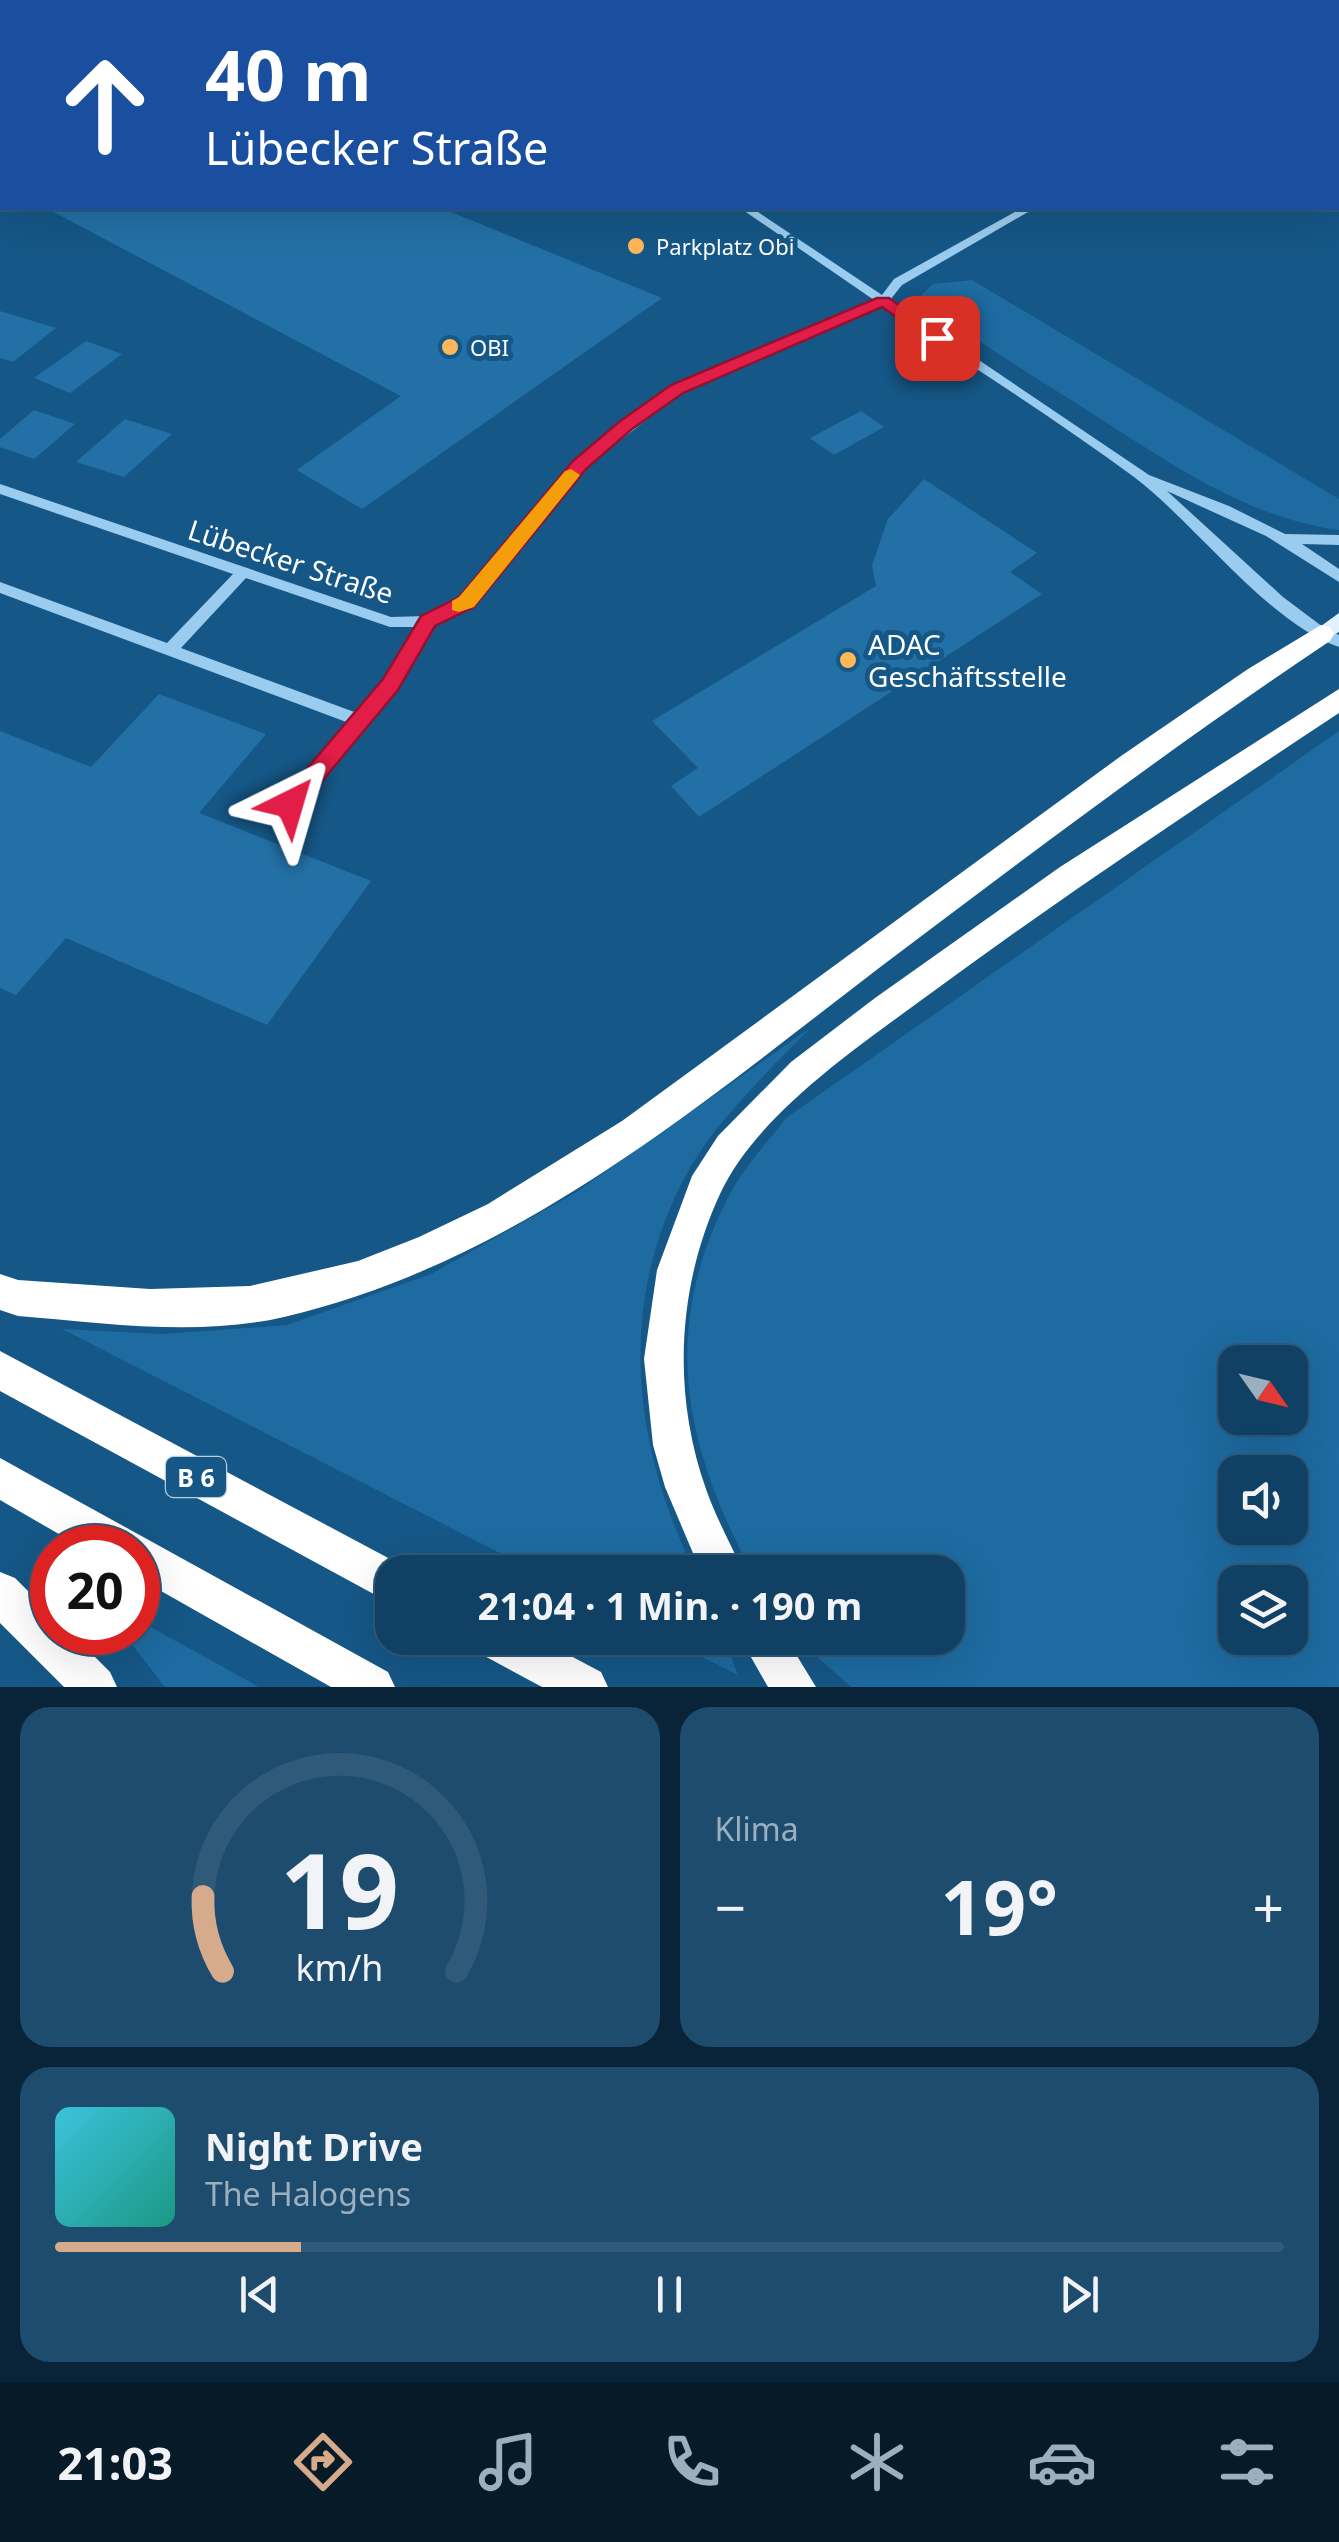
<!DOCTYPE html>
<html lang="de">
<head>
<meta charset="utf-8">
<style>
	:root { --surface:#104165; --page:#1e4c6e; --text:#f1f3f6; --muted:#9cafbf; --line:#305a79; --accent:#d6ab8b }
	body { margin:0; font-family:"Noto Sans",sans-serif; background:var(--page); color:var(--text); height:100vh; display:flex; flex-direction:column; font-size:38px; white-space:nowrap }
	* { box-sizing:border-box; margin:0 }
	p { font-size:32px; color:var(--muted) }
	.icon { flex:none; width:55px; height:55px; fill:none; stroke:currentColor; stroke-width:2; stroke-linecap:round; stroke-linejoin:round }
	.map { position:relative; height:1687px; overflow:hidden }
	.sheet { display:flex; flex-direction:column; gap:20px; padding:20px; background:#092438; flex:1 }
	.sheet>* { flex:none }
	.hud { position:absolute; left:0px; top:0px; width:1340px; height:210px; box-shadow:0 10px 40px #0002,0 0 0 2px var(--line); background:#1a4fa0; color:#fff; overflow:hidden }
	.needle { width:65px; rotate:124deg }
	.tools { position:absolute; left:1218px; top:1345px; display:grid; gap:20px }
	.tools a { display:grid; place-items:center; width:90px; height:90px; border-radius:20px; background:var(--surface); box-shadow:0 10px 40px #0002,0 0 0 2px var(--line); font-size:50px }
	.speed { position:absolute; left:30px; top:1525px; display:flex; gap:20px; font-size:50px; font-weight:700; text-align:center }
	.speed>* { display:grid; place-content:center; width:130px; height:130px; border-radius:50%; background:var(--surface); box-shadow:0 10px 40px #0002,0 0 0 2px var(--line); line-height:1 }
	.speed .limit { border:15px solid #d22; background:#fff; color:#111 }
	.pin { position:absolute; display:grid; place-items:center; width:85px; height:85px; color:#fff; margin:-42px; border-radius:20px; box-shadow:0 5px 15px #0006 }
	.me { position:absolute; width:110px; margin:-55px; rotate:40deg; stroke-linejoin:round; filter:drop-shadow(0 0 8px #0008) }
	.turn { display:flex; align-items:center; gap:35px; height:210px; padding:0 40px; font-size:45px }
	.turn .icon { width:130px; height:130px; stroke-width:2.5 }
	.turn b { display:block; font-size:70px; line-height:85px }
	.big { font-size:75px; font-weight:700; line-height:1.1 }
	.sheet .widget { flex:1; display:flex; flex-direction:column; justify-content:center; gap:15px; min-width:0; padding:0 35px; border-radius:30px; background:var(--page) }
	.sheet .dial { align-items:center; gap:0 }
	.dial svg { height:260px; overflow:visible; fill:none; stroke:var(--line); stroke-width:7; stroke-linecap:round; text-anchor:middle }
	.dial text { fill:var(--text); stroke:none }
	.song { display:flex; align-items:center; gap:30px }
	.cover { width:120px; height:120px; border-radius:15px; background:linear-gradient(135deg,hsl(190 70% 55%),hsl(170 70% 35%)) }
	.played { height:10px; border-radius:5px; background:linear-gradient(90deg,var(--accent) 20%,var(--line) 20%) }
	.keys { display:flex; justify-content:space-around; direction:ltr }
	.heat { display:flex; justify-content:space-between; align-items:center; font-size:55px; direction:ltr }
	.sheet .tiles { flex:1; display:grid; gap:20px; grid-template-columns:1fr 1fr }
	.widget:last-child { grid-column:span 2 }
	.trip { position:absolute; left:375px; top:1555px; width:590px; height:100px; border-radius:30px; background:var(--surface); box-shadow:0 10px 40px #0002,0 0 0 2px var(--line); font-weight:700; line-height:100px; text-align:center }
	.menu { display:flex; height:160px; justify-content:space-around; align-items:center; background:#061a28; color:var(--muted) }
	.menu .icon { width:70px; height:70px }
	.menu .current { color:var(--accent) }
	.menu b { font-size:45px; color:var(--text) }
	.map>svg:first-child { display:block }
	.green { fill:#1d6ba1; fill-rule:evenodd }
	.building { fill:#2370a6 }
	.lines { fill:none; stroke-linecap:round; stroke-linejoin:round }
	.minor { fill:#9accef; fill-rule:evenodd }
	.major { fill:#e2f1ff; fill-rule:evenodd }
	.highway { fill:#fff; fill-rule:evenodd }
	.route { fill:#e11d48; stroke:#92132f; stroke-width:2.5 }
	.slow { fill:#f59e0b }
	.poi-dot { fill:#ffb758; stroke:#155787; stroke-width:4 }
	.labels { text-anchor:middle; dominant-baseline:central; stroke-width:10; stroke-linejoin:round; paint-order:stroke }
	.far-poi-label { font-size:22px; fill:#fff; stroke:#155787; text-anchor:start }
	.shield { fill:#155787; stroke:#b9cddb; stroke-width:2.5 }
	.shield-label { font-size:25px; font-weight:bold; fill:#fff }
	.street-label { font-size:28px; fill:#fff; stroke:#155787 }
	.poi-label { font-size:28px; fill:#fff; stroke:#155787; text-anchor:start }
</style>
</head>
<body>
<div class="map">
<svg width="1339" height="1687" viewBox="0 0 1339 1687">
	<rect width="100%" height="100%" fill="#155787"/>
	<path class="green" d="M972 280 1339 499V530C1249 519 1168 462 1093 414 1037 379 981 343 926 306L921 295 933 284Z
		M1339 731V1687H851L796 1638H948V1572H752C683 1444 659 1327 731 1192 745 1166 768 1142 786 1118ZM1235 1362H1290V1418H1235ZM1235 1472H1290V1528H1235ZM1235 1582H1290V1638H1235Z
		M810 1028C772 1068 717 1120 690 1168 616 1298 631 1443 695 1572H537L62 1329 163 1334 287 1325 431 1274 575 1193Z
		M138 1620 259 1687H165L123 1633 138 1632Z
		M664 1638H724L738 1675Z"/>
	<path class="building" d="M46 208H441L662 298 362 509 297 470 401 396Z
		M0 311 56 328 13 362 0 358Z
		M86 341 122 354 70 393 34 378Z
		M34 410 75 424 34 459 0 447V439Z
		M861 411 884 427 834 455 810 438Z
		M125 419 172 434 124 477 76 462Z
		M924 479 1037 553 1010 572 1042 594 699 817 671 786 698 768 652 721 876 586 872 565 888 519Z
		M159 694 266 734 199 813 371 881 267 1025 66 938 16 995 0 988V731L91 767Z"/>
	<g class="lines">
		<path class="minor" d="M397 0H410L412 2H400Z
			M1152 0H1167L1169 2H1155Z
			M2 6V12L0 13V7Z
			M740 208H752L882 295 894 279 1022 208H1035L902 285 890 300 1149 475 1229 506 1285 534 1339 535V545L1302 544 1339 569V582L1266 536 1167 491 1283 597 1327 630 1339 635V647C1269 624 1195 523 1134 477 1053 417 966 363 882 306L682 392 585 468 472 606 434 625 397 688 296 809H284L281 804 349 723 0 593V582L167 643 233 574 0 494V484L391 617 426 616 462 598 575 462 672 386 874 300ZM246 578 390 627H417L385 680 357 713 181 648Z"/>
		<path class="major" d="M1339 613V632L1321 642 1313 640 1310 634Z"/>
		<path class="highway" d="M1321 625 1330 627 1334 634 1330 641C1176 744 1027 856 879 968 696 1108 514 1263 284 1317 198 1337 105 1323 18 1316L0 1310V1274L18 1280 150 1289 250 1286 358 1261 419 1237 488 1204 622 1121 1121 756 1248 669Z
			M1339 689V713C1200 805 1061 897 927 996 858 1047 757 1114 720 1194 677 1287 672 1393 706 1489 716 1518 731 1544 743 1572H701L665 1487 653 1445 644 1359 657 1270 692 1176 718 1136 791 1062 875 998 1060 867Z
			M0 1351 407 1568 409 1572H392V1604L0 1391Z
			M0 1458 388 1672 395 1687H331L138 1578V1548H83L0 1500Z
			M0 1572 15 1578 52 1615V1632H70L110 1672 117 1687H64L0 1623Z
			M473 1638H537L601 1672 608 1687H542L479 1653Z
			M740 1638H786L816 1687H768Z"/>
	</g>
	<path class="route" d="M877 298H889L945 338 931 341 882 307 683 393 632 429 586 469 474 607 435 626 398 690 298 810H282L279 804 282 798 383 679 421 616 459 597 573 461 619 422 671 385Z"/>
	<path class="slow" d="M571 469 580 475 577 479 474 607 459 612 452 610V601L459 597 565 471Z"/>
	<g class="poi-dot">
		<circle cx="636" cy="246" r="10"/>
		<circle cx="450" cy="347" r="10"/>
		<circle cx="848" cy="660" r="10"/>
	</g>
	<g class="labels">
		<g class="far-poi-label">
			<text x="656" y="246">Parkplatz Obi</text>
			<text x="470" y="347">OBI</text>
		</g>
		<rect class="shield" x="166" y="1457" width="60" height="40" rx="8"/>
		<g class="shield-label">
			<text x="196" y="1477">B 6</text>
		</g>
		<g class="street-label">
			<text transform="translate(291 561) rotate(18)">Lübecker Straße</text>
		</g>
		<g class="poi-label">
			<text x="868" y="644">ADAC<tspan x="868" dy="32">Geschäftsstelle</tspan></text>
		</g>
	</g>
</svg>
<div class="tools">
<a><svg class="needle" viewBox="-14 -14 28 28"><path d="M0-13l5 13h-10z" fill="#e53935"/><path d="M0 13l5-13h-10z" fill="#9cafbf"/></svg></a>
<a><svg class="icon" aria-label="sound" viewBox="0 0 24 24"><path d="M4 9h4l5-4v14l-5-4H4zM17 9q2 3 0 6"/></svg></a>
<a><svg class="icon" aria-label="layers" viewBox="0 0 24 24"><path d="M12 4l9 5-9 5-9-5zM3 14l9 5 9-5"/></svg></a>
</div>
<div class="speed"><div class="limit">20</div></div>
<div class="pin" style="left:937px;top:338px;background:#d93025"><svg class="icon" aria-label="arrive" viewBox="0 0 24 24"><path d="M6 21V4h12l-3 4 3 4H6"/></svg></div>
<svg class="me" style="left:290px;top:804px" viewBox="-20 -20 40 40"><path d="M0-17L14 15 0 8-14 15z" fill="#e11d48" stroke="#fff" stroke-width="4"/></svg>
<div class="trip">21:04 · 1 Min. · 190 m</div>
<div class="hud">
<div class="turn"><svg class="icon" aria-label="ahead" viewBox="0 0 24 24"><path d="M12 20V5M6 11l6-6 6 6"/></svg><div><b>40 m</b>Lübecker Straße</div></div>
</div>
</div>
<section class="sheet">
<div class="tiles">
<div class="widget dial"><svg viewBox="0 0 100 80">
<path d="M14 69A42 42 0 1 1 86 69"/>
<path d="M14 69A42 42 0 0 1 8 46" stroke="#d6ab8b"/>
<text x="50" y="56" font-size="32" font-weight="700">19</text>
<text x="50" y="72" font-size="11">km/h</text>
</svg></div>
<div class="widget"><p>Klima</p>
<div class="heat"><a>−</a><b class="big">19°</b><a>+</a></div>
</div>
<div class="widget">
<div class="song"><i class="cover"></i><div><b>Night Drive</b><p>The Halogens</p></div></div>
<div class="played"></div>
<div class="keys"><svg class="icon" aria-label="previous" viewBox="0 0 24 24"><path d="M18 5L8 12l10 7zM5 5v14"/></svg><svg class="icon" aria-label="pause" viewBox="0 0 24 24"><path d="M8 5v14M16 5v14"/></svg><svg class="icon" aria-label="next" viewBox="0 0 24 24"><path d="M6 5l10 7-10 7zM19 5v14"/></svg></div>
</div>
</div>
</section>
<nav class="menu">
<b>21:03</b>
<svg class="icon current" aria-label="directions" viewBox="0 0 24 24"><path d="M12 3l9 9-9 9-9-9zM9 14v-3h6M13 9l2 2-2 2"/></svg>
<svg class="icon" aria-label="music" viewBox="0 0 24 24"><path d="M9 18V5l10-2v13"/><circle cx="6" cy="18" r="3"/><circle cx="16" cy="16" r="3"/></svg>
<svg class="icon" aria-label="phone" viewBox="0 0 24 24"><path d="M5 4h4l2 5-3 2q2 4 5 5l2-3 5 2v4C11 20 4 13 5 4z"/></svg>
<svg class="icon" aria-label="climate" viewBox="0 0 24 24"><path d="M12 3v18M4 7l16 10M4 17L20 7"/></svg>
<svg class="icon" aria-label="car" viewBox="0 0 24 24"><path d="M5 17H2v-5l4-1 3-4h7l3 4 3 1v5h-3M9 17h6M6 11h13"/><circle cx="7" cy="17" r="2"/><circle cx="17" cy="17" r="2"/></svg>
<svg class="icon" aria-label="filters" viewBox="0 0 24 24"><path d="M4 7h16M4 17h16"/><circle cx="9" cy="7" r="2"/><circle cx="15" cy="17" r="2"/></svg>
</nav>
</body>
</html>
